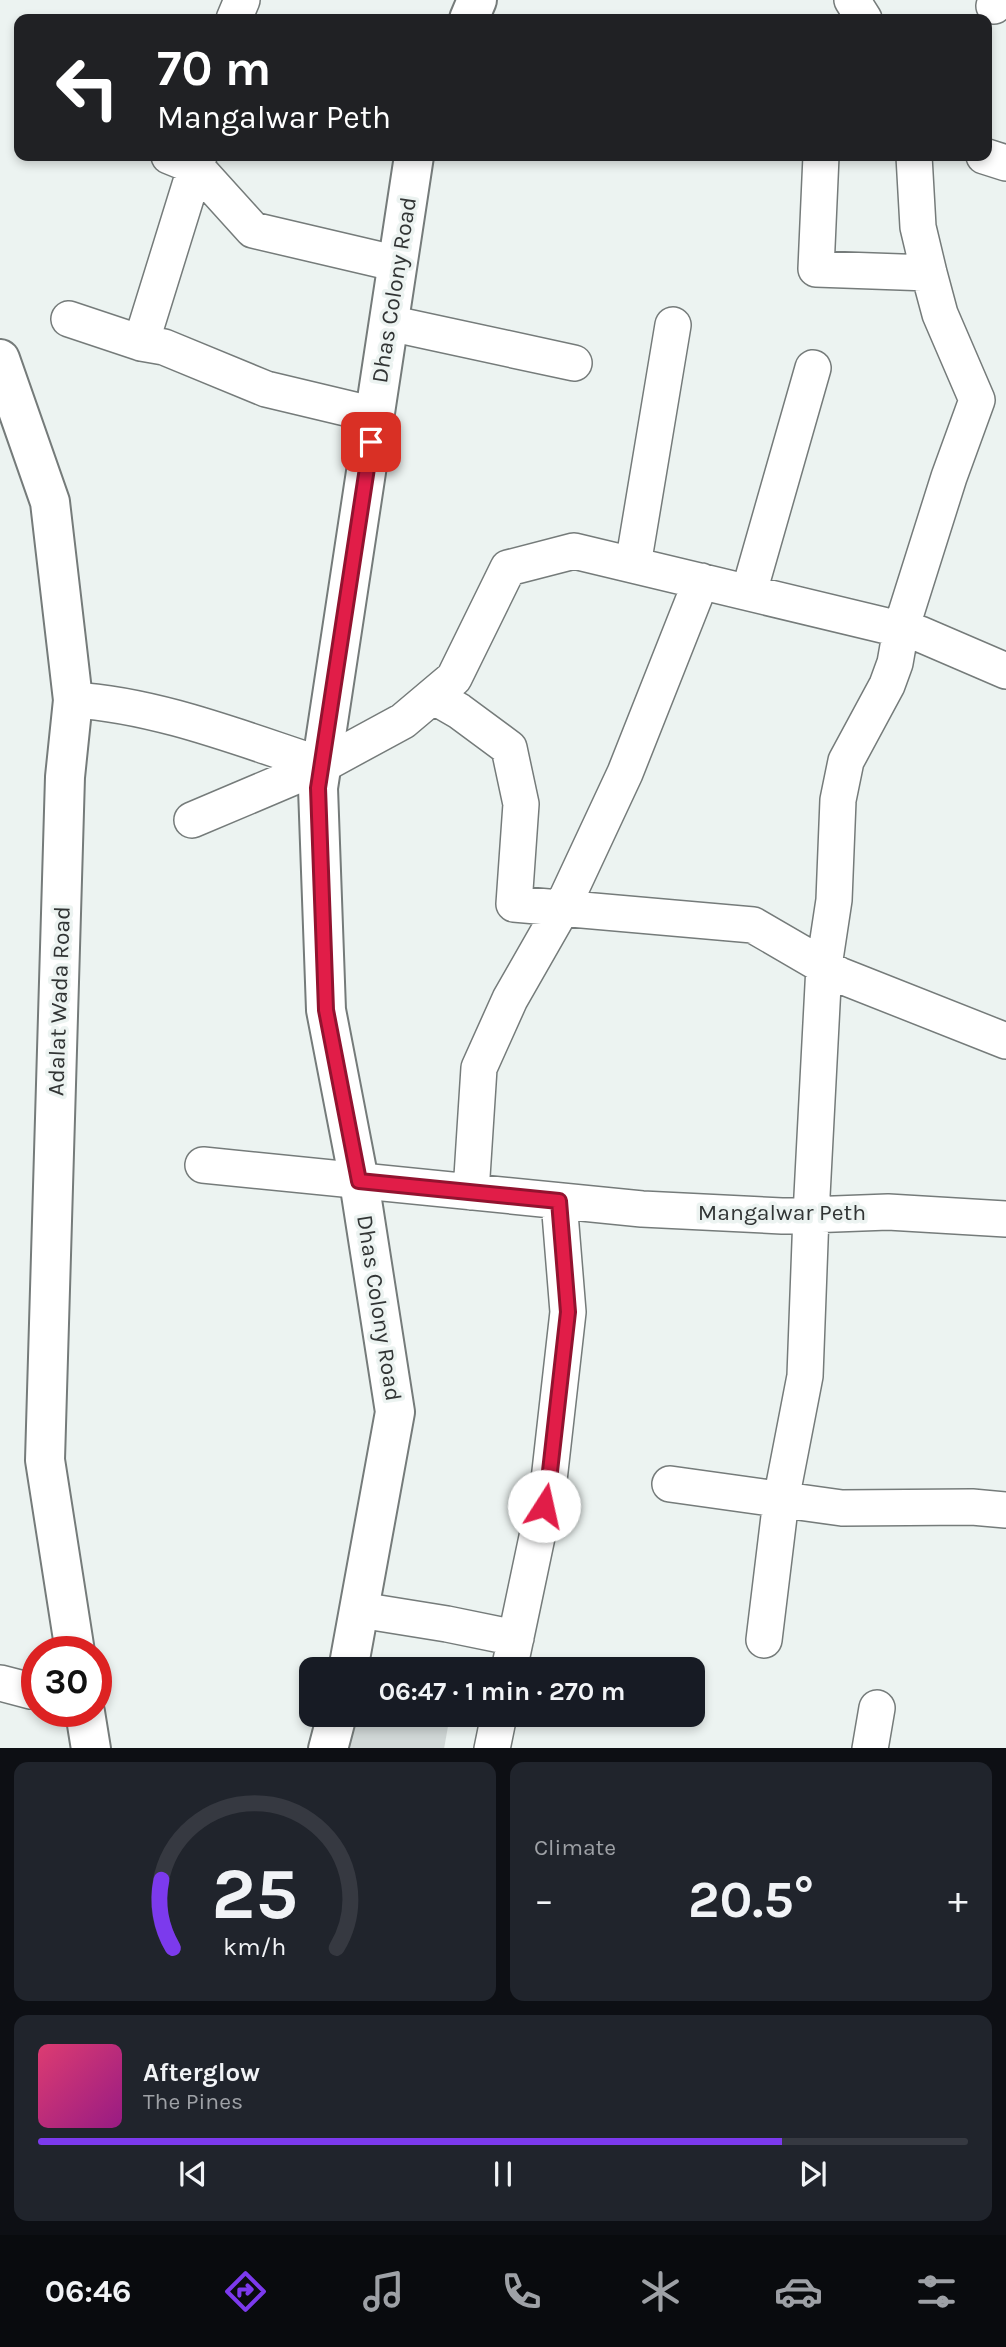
<!DOCTYPE html>
<html lang="en">
<head>
<meta charset="utf-8">
<style>
	:root { --surface:#171b24; --page:#20242c; --text:#f1f3f6; --muted:#9ea1a6; --line:#363941; --accent:#7c3aed }
	body { margin:0; font-family:Karla,sans-serif; background:var(--page); color:var(--text); height:100vh; display:flex; flex-direction:column; font-size:26px; white-space:nowrap }
	* { box-sizing:border-box; margin:0 }
	p { font-size:23px; color:var(--muted) }
	.icon { flex:none; width:38px; height:38px; fill:none; stroke:currentColor; stroke-width:2; stroke-linecap:round; stroke-linejoin:round }
	.map { position:relative; height:1748px; overflow:hidden }
	.side { display:flex; flex-direction:column; gap:14px; padding:14px; background:#0d0f14; flex:1 }
	.side>* { flex:none }
	.banner { position:absolute; left:14px; top:14px; width:978px; height:147px; border-radius:14px; box-shadow:0 4px 10px #0003; background:#202124; color:#fff; overflow:hidden }
	.speed { position:absolute; left:21px; top:1636px; display:flex; gap:14px; font-size:35px; font-weight:700; text-align:center }
	.speed>* { display:grid; place-content:center; width:91px; height:91px; border-radius:50%; background:var(--surface); box-shadow:0 4px 10px #0003; line-height:1 }
	.speed .limit { border:10px solid #d22; background:#fff; color:#111 }
	.pin { position:absolute; display:grid; place-items:center; width:60px; height:60px; color:#fff; margin:-30px; border-radius:14px; box-shadow:0 4px 10px #0006 }
	.me { position:absolute; width:77px; margin:-38px; rotate:10deg; stroke-linejoin:round; filter:drop-shadow(0 0 5px #0008) }
	.turn { display:flex; align-items:center; gap:24px; height:147px; padding:0 28px; font-size:32px }
	.turn .icon { width:91px; height:91px; stroke-width:2.5 }
	.turn b { display:block; font-size:49px; line-height:60px }
	.big { font-size:52px; font-weight:700; line-height:1.1 }
	.side .tile { flex:1; display:flex; flex-direction:column; justify-content:center; gap:10px; min-width:0; padding:0 24px; border-radius:14px; background:var(--page) }
	.side .dial { align-items:center; gap:0 }
	.dial svg { height:182px; overflow:visible; fill:none; stroke:var(--line); stroke-width:7; stroke-linecap:round; text-anchor:middle }
	.dial text { fill:var(--text); stroke:none }
	.song { display:flex; align-items:center; gap:21px }
	.cover { width:84px; height:84px; border-radius:10px; background:linear-gradient(135deg,hsl(340 70% 55%),hsl(310 70% 35%)) }
	.played { height:7px; border-radius:4px; background:linear-gradient(90deg,var(--accent) 80%,var(--line) 80%) }
	.keys { display:flex; justify-content:space-around; direction:ltr }
	.heat { display:flex; justify-content:space-between; align-items:center; font-size:38px; direction:ltr }
	.side .tiles { flex:1; display:grid; gap:14px; grid-template-columns:1fr 1fr }
	.tile:last-child { grid-column:span 2 }
	.trip { position:absolute; left:299px; top:1657px; width:406px; height:70px; border-radius:14px; background:var(--surface); box-shadow:0 4px 10px #0003; font-weight:700; line-height:70px; text-align:center }
	.tab-bar { display:flex; height:112px; justify-content:space-around; align-items:center; background:#090b0e; color:var(--muted) }
	.tab-bar .icon { width:49px; height:49px }
	.tab-bar .selected { color:var(--accent) }
	.tab-bar b { font-size:32px; color:var(--text) }
	.map>svg:first-child { display:block }
	.building { fill:#d1d8d7 }
	.lines { fill:none; stroke-linecap:round; stroke-linejoin:round }
	.street-casing { stroke:#757b7a; stroke-width:38 }
	.secondary-casing { stroke:#757b7a; stroke-width:42 }
	.street { stroke:#fff; stroke-width:35 }
	.secondary { stroke:#fff; stroke-width:38 }
	.route-casing { stroke:#92132f; stroke-width:18 }
	.route { stroke:#e11d48; stroke-width:12 }
	.labels { text-anchor:middle; dominant-baseline:central; stroke-width:7; stroke-linejoin:round; paint-order:stroke }
	.street-label { font-size:23px; fill:#313434; stroke:#ecf3f1 }
</style>
</head>
<body>
<div class="map">
<svg width="1006" height="1749" viewBox="0 0 1006 1749">
	<rect width="100%" height="100%" fill="#ecf3f1"/>
	<path class="building" d="M351 1715H450L444 1749H344Z"/>
	<g class="lines">
		<g class="street-casing">
			<path id="street" d="M852 0 864 19
				M994 6 997 0
				M234 19 242 0
				M169 156 196 167 253 230 398 264
				M821 156 816 269 929 273
				M984 156 1006 163
				M69 319 141 343 164 347 266 389 375 415
				M389 323 574 363
				M141 343 199 156
				M633 565 673 325
				M749 592 813 368
				M433 696 459 711 509 748 521 804 514 904 753 925 839 975 1006 1041
				M73 700C157 705 242 739 322 765
				M192 820 322 765 403 721 454 678 508 568 574 551 920 634 1006 671
				M203 1165 642 1209 782 1216 888 1212 1006 1219
				M471 1192 479 1068 510 999 562 908 625 773 701 581
				M670 1484 842 1508 972 1507 1006 1510
				M360 1610 447 1624 516 1638
				M764 1640 781 1500 805 1376 811 1215 824 966 834 900 838 800 846 761 887 685 895 663 901 629 949 477 977 400 940 314 929 273 918 227 914 156
				M509 1670 549 1480 568 1312 559 1201
				M0 1683 31 1691 37 1690
				M492 1749 499 1715
				M870 1749 877 1708"/>
		</g>
		<g class="secondary-casing">
			<path id="secondary" d="M469 19 477 0
				M0 359 50 502 73 700 65 777 45 1460 75 1652
				M348 1670 395 1412 359 1181 326 1010 318 788 414 156
				M85 1712 91 1749
				M328 1749 337 1715"/>
		</g>
		<use href="#street" class="street"/>
		<use href="#secondary" class="secondary"/>
	</g>
	<g class="lines">
		<g class="route-casing">
			<path id="route" d="M371 442 318 788 326 1010 359 1181 559 1201 568 1312 549 1480 544 1506"/>
		</g>
		<use href="#route" class="route"/>
	</g>
	<g class="labels">
		<g class="street-label">
			<text transform="translate(394 290) rotate(-81)">Dhas Colony Road</text>
			<text transform="translate(59 1001) rotate(-88)">Adalat Wada Road</text>
			<text x="782" y="1212">Mangalwar Peth</text>
			<text transform="translate(379 1308) rotate(81)">Dhas Colony Road</text>
		</g>
	</g>
</svg>
<div class="speed"><div class="limit">30</div></div>
<div class="pin" style="left:371px;top:442px;background:#d93025"><svg class="icon" aria-label="arrive" viewBox="0 0 24 24"><path d="M6 21V4h12l-3 4 3 4H6"/></svg></div>
<svg class="me" style="left:544px;top:1506px" viewBox="-20 -20 40 40"><circle r="19" fill="#fff"/><path d="M0-13L10 11 0 6-10 11z" fill="#e11d48"/></svg>
<div class="trip">06:47 · 1 min · 270 m</div>
<div class="banner">
<div class="turn"><svg class="icon" aria-label="left" viewBox="0 0 24 24"><path d="M17 20v-9H6M10 6l-5 5 5 5"/></svg><div><b>70 m</b>Mangalwar Peth</div></div>
</div>
</div>
<section class="side">
<div class="tiles">
<div class="tile dial"><svg viewBox="0 0 100 80">
<path d="M14 69A42 42 0 1 1 86 69"/>
<path d="M14 69A42 42 0 0 1 9 39" stroke="#7c3aed"/>
<text x="50" y="56" font-size="32" font-weight="700">25</text>
<text x="50" y="72" font-size="11">km/h</text>
</svg></div>
<div class="tile"><p>Climate</p>
<div class="heat"><a>−</a><b class="big">20.5°</b><a>+</a></div>
</div>
<div class="tile">
<div class="song"><i class="cover"></i><div><b>Afterglow</b><p>The Pines</p></div></div>
<div class="played"></div>
<div class="keys"><svg class="icon" aria-label="previous" viewBox="0 0 24 24"><path d="M18 5L8 12l10 7zM5 5v14"/></svg><svg class="icon" aria-label="pause" viewBox="0 0 24 24"><path d="M8 5v14M16 5v14"/></svg><svg class="icon" aria-label="next" viewBox="0 0 24 24"><path d="M6 5l10 7-10 7zM19 5v14"/></svg></div>
</div>
</div>
</section>
<nav class="tab-bar">
<b>06:46</b>
<svg class="icon selected" aria-label="directions" viewBox="0 0 24 24"><path d="M12 3l9 9-9 9-9-9zM9 14v-3h6M13 9l2 2-2 2"/></svg>
<svg class="icon" aria-label="music" viewBox="0 0 24 24"><path d="M9 18V5l10-2v13"/><circle cx="6" cy="18" r="3"/><circle cx="16" cy="16" r="3"/></svg>
<svg class="icon" aria-label="phone" viewBox="0 0 24 24"><path d="M5 4h4l2 5-3 2q2 4 5 5l2-3 5 2v4C11 20 4 13 5 4z"/></svg>
<svg class="icon" aria-label="climate" viewBox="0 0 24 24"><path d="M12 3v18M4 7l16 10M4 17L20 7"/></svg>
<svg class="icon" aria-label="car" viewBox="0 0 24 24"><path d="M5 17H2v-5l4-1 3-4h7l3 4 3 1v5h-3M9 17h6M6 11h13"/><circle cx="7" cy="17" r="2"/><circle cx="17" cy="17" r="2"/></svg>
<svg class="icon" aria-label="filters" viewBox="0 0 24 24"><path d="M4 7h16M4 17h16"/><circle cx="9" cy="7" r="2"/><circle cx="15" cy="17" r="2"/></svg>
</nav>
</body>
</html>
